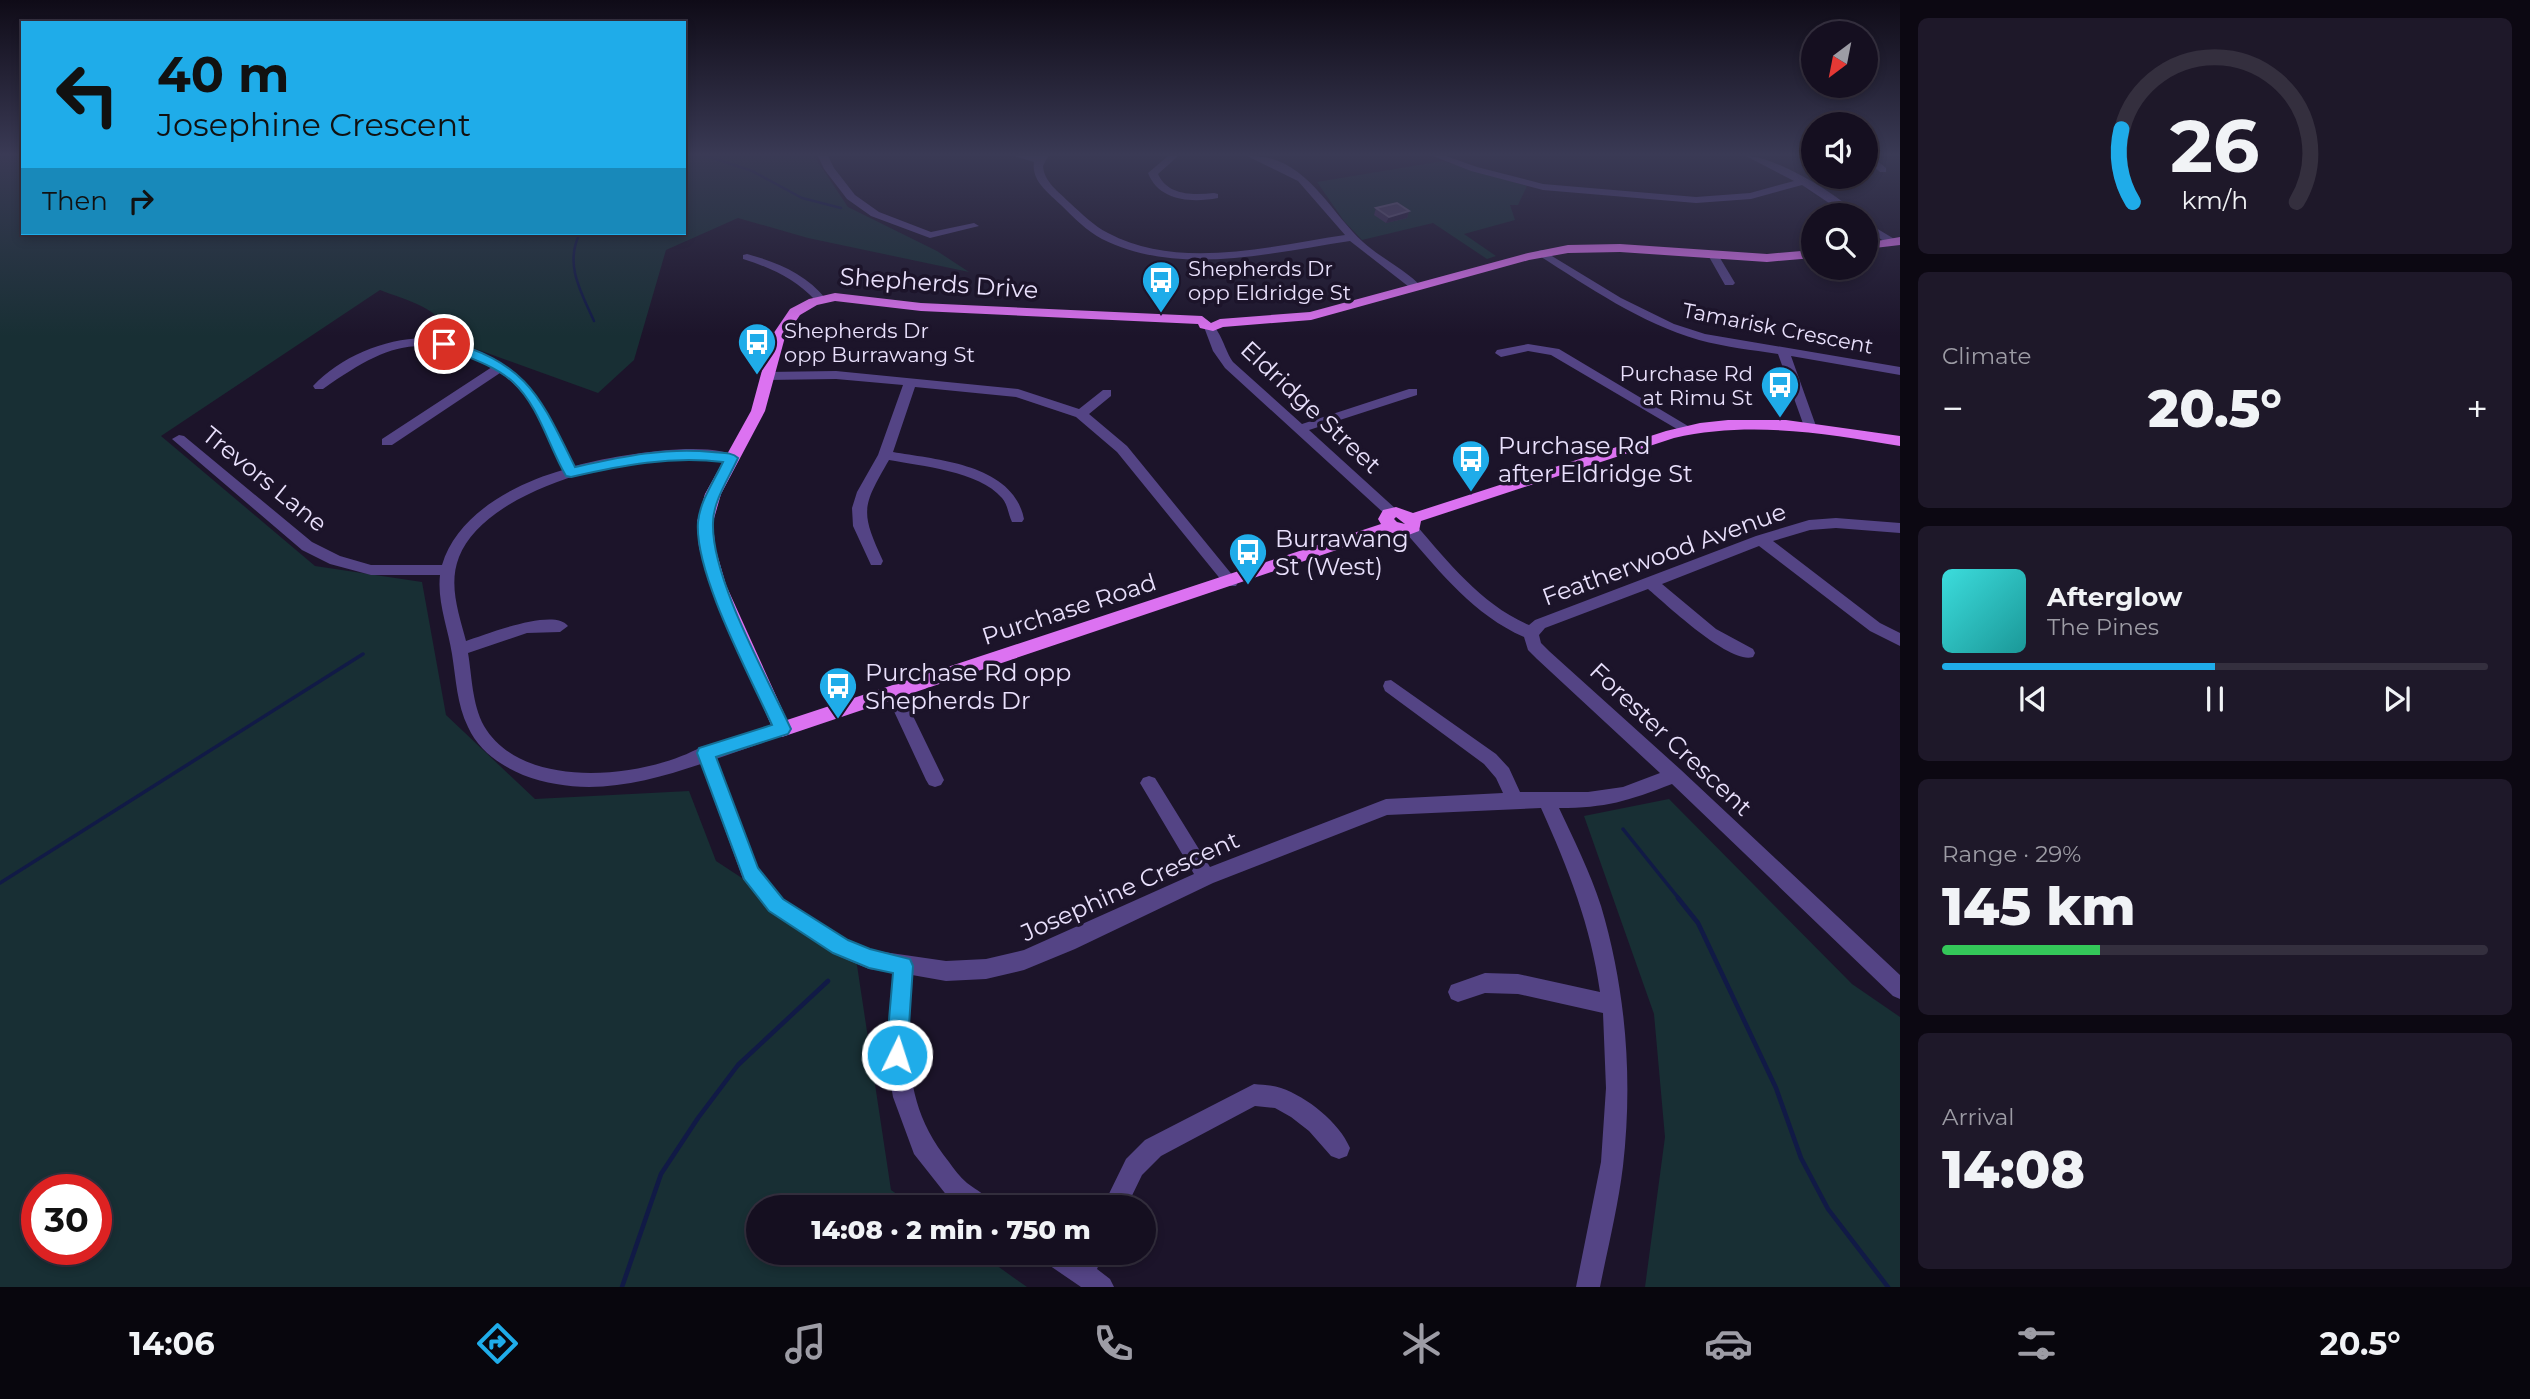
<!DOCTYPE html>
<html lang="en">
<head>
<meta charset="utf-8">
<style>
	:root { --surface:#150f20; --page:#1e1829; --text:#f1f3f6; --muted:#9d9ca5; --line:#342f3e; --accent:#1face9 }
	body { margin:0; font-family:Montserrat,sans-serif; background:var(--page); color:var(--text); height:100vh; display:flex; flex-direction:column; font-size:26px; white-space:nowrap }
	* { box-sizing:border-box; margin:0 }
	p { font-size:23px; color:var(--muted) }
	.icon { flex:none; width:38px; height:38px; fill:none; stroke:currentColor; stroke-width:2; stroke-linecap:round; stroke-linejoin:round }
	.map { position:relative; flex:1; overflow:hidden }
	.drawer { display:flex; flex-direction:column; gap:18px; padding:18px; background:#0c0812; width:630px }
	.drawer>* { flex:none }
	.top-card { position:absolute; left:21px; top:21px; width:665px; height:214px; border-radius:0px; box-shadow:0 4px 10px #0003,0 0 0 2px var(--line); background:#1face9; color:#111; overflow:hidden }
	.needle { width:46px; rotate:212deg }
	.fabs { position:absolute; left:1801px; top:21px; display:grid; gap:14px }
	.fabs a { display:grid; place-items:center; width:77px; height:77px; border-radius:50%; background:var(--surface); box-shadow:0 4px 10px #0003,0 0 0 2px var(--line); font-size:35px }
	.speed { position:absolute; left:21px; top:1174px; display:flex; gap:14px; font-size:35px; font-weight:700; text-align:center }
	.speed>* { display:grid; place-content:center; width:91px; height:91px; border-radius:50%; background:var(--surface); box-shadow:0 4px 10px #0003,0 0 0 2px var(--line); line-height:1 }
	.speed .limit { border:10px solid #d22; background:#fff; color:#111 }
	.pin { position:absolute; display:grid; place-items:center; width:60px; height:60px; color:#fff; margin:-30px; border:4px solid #fff; border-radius:50%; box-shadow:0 2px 7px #0007 }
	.me { position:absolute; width:77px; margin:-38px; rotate:4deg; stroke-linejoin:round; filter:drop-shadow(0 0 5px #0008) }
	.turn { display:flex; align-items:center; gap:24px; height:147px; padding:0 21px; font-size:32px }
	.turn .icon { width:91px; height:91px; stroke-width:2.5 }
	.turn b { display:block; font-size:49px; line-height:60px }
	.then { display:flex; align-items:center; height:66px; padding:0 21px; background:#0003; gap:14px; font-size:26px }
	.big { font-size:52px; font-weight:800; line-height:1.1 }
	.drawer .tile { flex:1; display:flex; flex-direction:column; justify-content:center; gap:10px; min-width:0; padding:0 24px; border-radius:10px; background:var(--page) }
	.drawer .dial { align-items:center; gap:0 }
	.dial svg { height:182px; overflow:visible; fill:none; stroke:var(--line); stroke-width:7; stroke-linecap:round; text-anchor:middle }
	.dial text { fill:var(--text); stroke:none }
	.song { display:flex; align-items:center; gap:21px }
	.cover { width:84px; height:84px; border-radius:10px; background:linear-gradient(135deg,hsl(180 70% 55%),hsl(180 70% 35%)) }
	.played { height:7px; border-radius:4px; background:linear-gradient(90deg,var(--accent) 50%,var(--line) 50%) }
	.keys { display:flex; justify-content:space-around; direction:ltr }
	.heat { display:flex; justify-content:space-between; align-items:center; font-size:38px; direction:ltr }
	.charge { height:10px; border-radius:5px; background:linear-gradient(90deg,#34c759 29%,var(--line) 0) }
	.trip { position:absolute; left:746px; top:1195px; width:410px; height:70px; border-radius:35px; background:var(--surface); box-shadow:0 4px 10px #0003,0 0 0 2px var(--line); font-weight:800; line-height:70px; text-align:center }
	.dock { display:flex; height:112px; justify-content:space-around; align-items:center; background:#08060d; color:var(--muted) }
	.dock .icon { width:49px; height:49px }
	.dock .on { color:var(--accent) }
	.dock b { font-size:32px; color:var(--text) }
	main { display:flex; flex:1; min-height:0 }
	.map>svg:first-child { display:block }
	.green { fill:#182f34; fill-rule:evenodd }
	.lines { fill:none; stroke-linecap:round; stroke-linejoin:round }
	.stream-far2 { stroke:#111a46; stroke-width:2.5 }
	.stream-far1 { stroke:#111a46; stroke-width:3.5 }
	.stream { stroke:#111a46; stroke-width:4.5 }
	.minor { fill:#544485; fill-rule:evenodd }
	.major { fill:#dc72f1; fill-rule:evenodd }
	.wall { fill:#3f2f56 }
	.shaded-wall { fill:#291c3d }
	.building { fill:#514268; stroke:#695b7f; stroke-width:2 }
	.route { fill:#1face9; stroke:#147097; stroke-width:2 }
	.labels { text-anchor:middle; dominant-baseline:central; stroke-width:7; stroke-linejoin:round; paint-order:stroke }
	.far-poi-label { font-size:21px; fill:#e9e0fc; stroke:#1c142a; text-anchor:start }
	.far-street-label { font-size:21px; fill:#e9e0fc; stroke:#1c142a }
	.street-label { font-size:24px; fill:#e9e0fc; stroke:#1c142a }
	.poi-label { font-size:24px; fill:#e9e0fc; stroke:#1c142a; text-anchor:start }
</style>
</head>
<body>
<main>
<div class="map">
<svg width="1900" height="1287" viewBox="0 0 1900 1287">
	<rect width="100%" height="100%" fill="#1c142a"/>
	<path class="green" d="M0 156H23V233H684V156H814L848 207 937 251 969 272 808 238 738 218 666 250 634 360 598 393 451 340C443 307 407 301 380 290L161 436 315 566 422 582 446 715 535 799 689 791 716 861 855 952 891 1190 915 1207 758 1208V1253H979L1027 1287H0ZM37 1190H96V1250H37Z
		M1443 161 1527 186 1518 205H1510L1515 220 1464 234 1496 256 1487 259 1433 223 1362 240 1344 221 1317 182Z
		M1669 799 1852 984 1900 1017V1287H1645L1665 1137 1654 1014 1584 816Z"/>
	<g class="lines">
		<path class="stream-far2" d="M707 156 752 171 802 198 841 208
			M580 233C564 264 581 292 594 321"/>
		<path class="stream-far1" d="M1623 829 1680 900
			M0 883 363 654"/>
		<path class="stream" d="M1678 898 1698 923 1776 1088 1801 1158 1828 1209 1888 1287
			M622 1287 661 1174 698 1118 738 1065 828 981"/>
		<path class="minor" d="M818 156H828L834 168 855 195 879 212 931 232 974 223 979 226 930 238 871 216 847 199 824 169Z
			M1014 156H1048L1043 166C1044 182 1059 192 1070 203 1082 214 1094 226 1108 233 1179 271 1270 246 1345 235L1298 181 1247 156C1304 153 1328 210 1363 242 1382 259 1406 270 1423 288L1413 290 1350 241C1270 253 1178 277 1102 239 1087 231 1073 217 1061 205 1049 193 1031 181 1034 162Z
			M1168 156H1178L1158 174C1168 196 1193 195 1214 193L1218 194V198C1191 203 1159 201 1148 173Z
			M1433 156H1446L1477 167 1543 184 1696 197 1750 193 1794 181 1746 156C1773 155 1839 195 1858 215H1847L1802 185 1751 199 1696 203 1543 190 1471 171Z
			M1866 156H1871L1886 168V172H1880L1866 160Z
			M1866 222 1896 240V244H1888L1866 229Z
			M1542 250 1621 298 1674 324 1705 334 1900 367V375L1791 356 1816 426 1810 430 1805 429 1778 354C1752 350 1725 347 1699 340 1640 323 1589 287 1538 255V251Z
			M1709 253H1717L1735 283 1733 285H1725L1708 255Z
			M747 254C777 262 806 274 826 299L816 301C795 279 772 268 743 259V255Z
			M1210 323C1221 330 1225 351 1233 362L1302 424 1409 389H1417V395L1309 430 1397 510 1399 513 1397 516H1387L1225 368 1213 351 1204 327Z
			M423 338C519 353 535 385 575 466 606 457 715 437 739 459L732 463C709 460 686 458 663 459 602 462 483 495 459 557 448 585 459 614 466 641 485 635 554 607 568 626L560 632 527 633 468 653C472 676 472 704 484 726 523 792 645 778 701 747 705 745 711 747 716 745 738 737 760 729 782 722L788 724 790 729 788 734 716 759 757 868 783 899 848 940 870 950 946 961 986 959 1024 950 1194 874 1140 783 1143 778 1149 776 1155 778 1210 867 1386 799 1503 793 1496 778 1484 764 1385 691 1383 686 1385 681 1391 680 1496 754 1509 768 1520 792H1588L1623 787 1660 773 1537 659 1528 650 1524 637C1474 615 1441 573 1406 533L1404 529 1406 525H1416C1449 563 1482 605 1529 625L1535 620 1756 536 1809 520 1836 518 1900 523V533L1836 528 1810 530 1773 541 1880 623 1900 633V646L1870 631 1759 546 1662 584 1716 629 1753 649 1755 653 1753 657C1730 665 1666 604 1648 589L1545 628 1539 635 1541 643 1549 651 1681 770 1900 975V999L1893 996 1672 784C1628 801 1606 808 1559 808 1574 840 1590 872 1601 906 1626 990 1633 1079 1623 1166 1618 1207 1608 1247 1600 1287H1576L1601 1162 1606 1088 1603 1013 1518 994 1485 993 1458 1002 1451 999 1448 992 1451 985 1485 973 1518 974 1600 992C1591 926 1568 868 1541 808L1387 815 1213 883 1075 949 1024 970 986 979 946 981 912 975C908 1047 901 1102 949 1162 954 1169 960 1177 967 1183 977 1191 989 1195 994 1208H963L948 1197 914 1154 893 1097 886 1055 893 972 869 969 834 954 769 911 743 879 701 764C641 784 584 798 523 775 500 765 479 751 468 727 457 705 456 679 452 654 448 628 437 602 440 575H371L330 564 302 550 172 439 179 435 184 436 312 542 340 556 371 565H442C457 514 516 483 563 470 547 435 534 395 500 373L392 445H382V439L492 367C419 330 386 345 323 389H315L313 386C340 357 384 339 423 338Z
			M1528 344 1559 349 1693 429 1687 433 1682 432 1551 355 1528 351 1501 357 1495 353 1497 350Z
			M836 371 1018 389 1079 409 1103 390H1111V396L1089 414 1127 446 1238 582 1236 586H1226L1117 452 1076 417 1016 397 915 387 893 452C938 460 1013 464 1024 519L1022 522H1012C1008 514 1008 505 1002 498 979 471 921 466 889 460 862 507 860 511 883 561L881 565H871L853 526 852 508 857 492 878 455 903 385 836 379 767 380 761 376 767 372Z
			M893 685 899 687 944 780 941 785 935 787 929 785 926 780 885 692 887 687Z
			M1254 1084C1263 1085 1273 1085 1281 1088 1307 1097 1339 1122 1350 1148L1347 1156 1339 1159 1331 1156 1309 1131 1291 1117 1275 1108 1255 1106 1161 1156 1142 1175 1126 1208H1102L1126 1159 1145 1140Z
			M1039 1253H1072L1078 1257 1080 1253H1104L1097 1269 1110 1279 1114 1287H1081L1043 1261Z"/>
		<path class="major" d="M1900 237V245L1866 249V243Z
			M1620 244 1767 254 1813 250V258L1767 262 1620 252 1568 253 1529 260 1311 320 1223 327 1213 331 1200 328 1198 324 921 311 835 301 817 305 800 315 785 337 765 411 721 494 713 522 715 547 726 585 787 720 1381 524 1378 519 1383 510 1396 507 1413 513 1666 431 1700 423 1728 420H1786L1900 436V446C1824 433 1750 421 1674 438L1421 521 1419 531C1407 536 1402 537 1390 532L782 737 775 734 710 585 699 547 697 522 705 494 751 411 771 337 790 309 809 299 835 293 921 303 1202 316 1211 323 1220 319 1310 312 1528 253 1568 245ZM1396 517 1405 524 1397 522 1394 519Z"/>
	</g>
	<path class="wall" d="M1376 208 1409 211 1407 218 1386 223 1374 215Z"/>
	<path class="shaded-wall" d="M1409 211 1407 218 1386 223 1389 217Z"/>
	<path class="building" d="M1397 203 1409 211 1389 217 1376 208Z"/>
	<linearGradient id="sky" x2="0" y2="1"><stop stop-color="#0f0b17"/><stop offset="0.46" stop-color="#3a3a55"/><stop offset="1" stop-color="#3a3a55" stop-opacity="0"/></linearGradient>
	<rect width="1900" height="336" fill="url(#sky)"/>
	<path class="route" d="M444 340C528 363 539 395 575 467 621 457 665 447 712 452 722 453 732 452 738 458 729 478 713 501 713 523 711 578 767 677 791 729L788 734 716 757 758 868 783 899 848 940 870 949 910 959 913 966 907 1055 904 1062 897 1065 889 1062 886 1055 893 973 869 968 833 953 769 911 744 879 697 753 699 748 772 725C750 676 694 573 698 522 700 501 714 481 723 462 670 456 623 465 571 477L566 476C548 445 539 406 513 382 493 364 464 356 440 346V341Z"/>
	<defs>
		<g id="bus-pin" transform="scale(2.0125)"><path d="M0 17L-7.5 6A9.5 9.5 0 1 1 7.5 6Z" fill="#1face9" stroke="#1c142a"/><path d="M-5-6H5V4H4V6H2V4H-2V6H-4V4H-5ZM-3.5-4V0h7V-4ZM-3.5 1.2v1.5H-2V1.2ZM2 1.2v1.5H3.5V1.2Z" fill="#fff"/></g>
	</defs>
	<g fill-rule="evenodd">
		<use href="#bus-pin" x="1161" y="280"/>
		<use href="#bus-pin" x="757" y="342"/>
		<use href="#bus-pin" x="1780" y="385"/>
		<use href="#bus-pin" x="1471" y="459"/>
		<use href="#bus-pin" x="1248" y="552"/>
		<use href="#bus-pin" x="838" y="686"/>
	</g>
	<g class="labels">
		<g class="far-poi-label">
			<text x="1188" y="268">Shepherds Dr<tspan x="1188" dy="24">opp Eldridge St</tspan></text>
			<text x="784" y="330">Shepherds Dr<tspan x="784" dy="24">opp Burrawang St</tspan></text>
			<text x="1753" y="373" text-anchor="end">Purchase Rd<tspan x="1753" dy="24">at Rimu St</tspan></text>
		</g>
		<g class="far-street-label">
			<text transform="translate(1778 328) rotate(11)">Tamarisk Crescent</text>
		</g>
		<g class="street-label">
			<text transform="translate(939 283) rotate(4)">Shepherds Drive</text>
			<text transform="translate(1311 407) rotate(43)">Eldridge Street</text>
			<text transform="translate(265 479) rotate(39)">Trevors Lane</text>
			<text transform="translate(1664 554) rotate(-20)">Featherwood Avenue</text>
			<text transform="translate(1069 609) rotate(-18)">Purchase Road</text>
			<text transform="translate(1671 739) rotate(43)">Forester Crescent</text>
			<text transform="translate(1130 886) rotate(-24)">Josephine Crescent</text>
		</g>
		<g class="poi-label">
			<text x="1498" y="445">Purchase Rd<tspan x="1498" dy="28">after Eldridge St</tspan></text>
			<text x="1275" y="538">Burrawang<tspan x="1275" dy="28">St (West)</tspan></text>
			<text x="865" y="672">Purchase Rd opp<tspan x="865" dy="28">Shepherds Dr</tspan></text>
		</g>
	</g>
</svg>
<div class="fabs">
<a><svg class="needle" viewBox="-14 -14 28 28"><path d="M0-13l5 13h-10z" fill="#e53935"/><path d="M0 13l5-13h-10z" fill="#9d9ca5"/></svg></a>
<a><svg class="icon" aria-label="sound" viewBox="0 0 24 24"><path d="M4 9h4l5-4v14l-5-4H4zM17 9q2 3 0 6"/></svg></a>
<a><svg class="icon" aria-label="search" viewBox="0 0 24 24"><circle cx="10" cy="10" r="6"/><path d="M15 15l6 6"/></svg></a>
</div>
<div class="speed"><div class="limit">30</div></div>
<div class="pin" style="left:444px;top:344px;background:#d93025"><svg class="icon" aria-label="arrive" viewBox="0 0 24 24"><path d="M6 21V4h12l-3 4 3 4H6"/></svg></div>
<svg class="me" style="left:897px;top:1055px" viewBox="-20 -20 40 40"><circle r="17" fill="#1face9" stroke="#fff" stroke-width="3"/><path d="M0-11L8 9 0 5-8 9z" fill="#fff"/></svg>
<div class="trip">14:08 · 2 min · 750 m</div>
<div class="top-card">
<div class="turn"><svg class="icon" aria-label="left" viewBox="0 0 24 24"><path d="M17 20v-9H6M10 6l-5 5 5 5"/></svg><div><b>40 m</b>Josephine Crescent</div></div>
<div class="then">Then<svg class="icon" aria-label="right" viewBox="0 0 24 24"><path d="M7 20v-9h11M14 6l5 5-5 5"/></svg></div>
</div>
</div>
<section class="drawer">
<div class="tile dial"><svg viewBox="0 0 100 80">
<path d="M14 69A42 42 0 1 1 86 69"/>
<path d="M14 69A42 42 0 0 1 9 37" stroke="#1face9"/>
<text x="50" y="56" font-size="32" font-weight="700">26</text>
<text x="50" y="72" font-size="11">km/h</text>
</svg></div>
<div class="tile"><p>Climate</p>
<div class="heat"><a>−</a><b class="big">20.5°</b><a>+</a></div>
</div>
<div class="tile">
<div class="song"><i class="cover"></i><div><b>Afterglow</b><p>The Pines</p></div></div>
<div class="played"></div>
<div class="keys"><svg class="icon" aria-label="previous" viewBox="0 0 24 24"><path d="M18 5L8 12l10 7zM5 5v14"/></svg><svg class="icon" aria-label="pause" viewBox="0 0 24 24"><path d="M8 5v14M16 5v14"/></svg><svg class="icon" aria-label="next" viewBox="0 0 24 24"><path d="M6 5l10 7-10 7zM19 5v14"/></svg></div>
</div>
<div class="tile"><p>Range · 29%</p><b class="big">145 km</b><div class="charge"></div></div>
<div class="tile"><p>Arrival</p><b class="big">14:08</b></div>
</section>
</main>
<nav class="dock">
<b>14:06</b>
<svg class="icon on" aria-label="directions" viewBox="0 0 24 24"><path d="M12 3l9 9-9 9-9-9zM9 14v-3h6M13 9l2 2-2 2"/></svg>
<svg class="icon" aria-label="music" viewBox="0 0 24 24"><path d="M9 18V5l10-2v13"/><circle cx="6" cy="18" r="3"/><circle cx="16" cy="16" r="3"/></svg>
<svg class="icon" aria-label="phone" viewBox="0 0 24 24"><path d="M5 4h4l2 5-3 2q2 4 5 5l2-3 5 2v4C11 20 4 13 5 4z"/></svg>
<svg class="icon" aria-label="climate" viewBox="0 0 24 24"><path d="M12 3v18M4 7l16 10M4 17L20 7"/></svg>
<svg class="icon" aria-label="car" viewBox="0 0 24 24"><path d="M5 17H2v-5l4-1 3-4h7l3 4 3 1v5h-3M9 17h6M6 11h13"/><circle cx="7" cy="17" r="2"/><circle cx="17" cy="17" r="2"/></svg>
<svg class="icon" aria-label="filters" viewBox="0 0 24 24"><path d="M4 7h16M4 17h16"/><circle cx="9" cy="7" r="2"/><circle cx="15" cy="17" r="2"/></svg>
<b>20.5°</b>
</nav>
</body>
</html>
